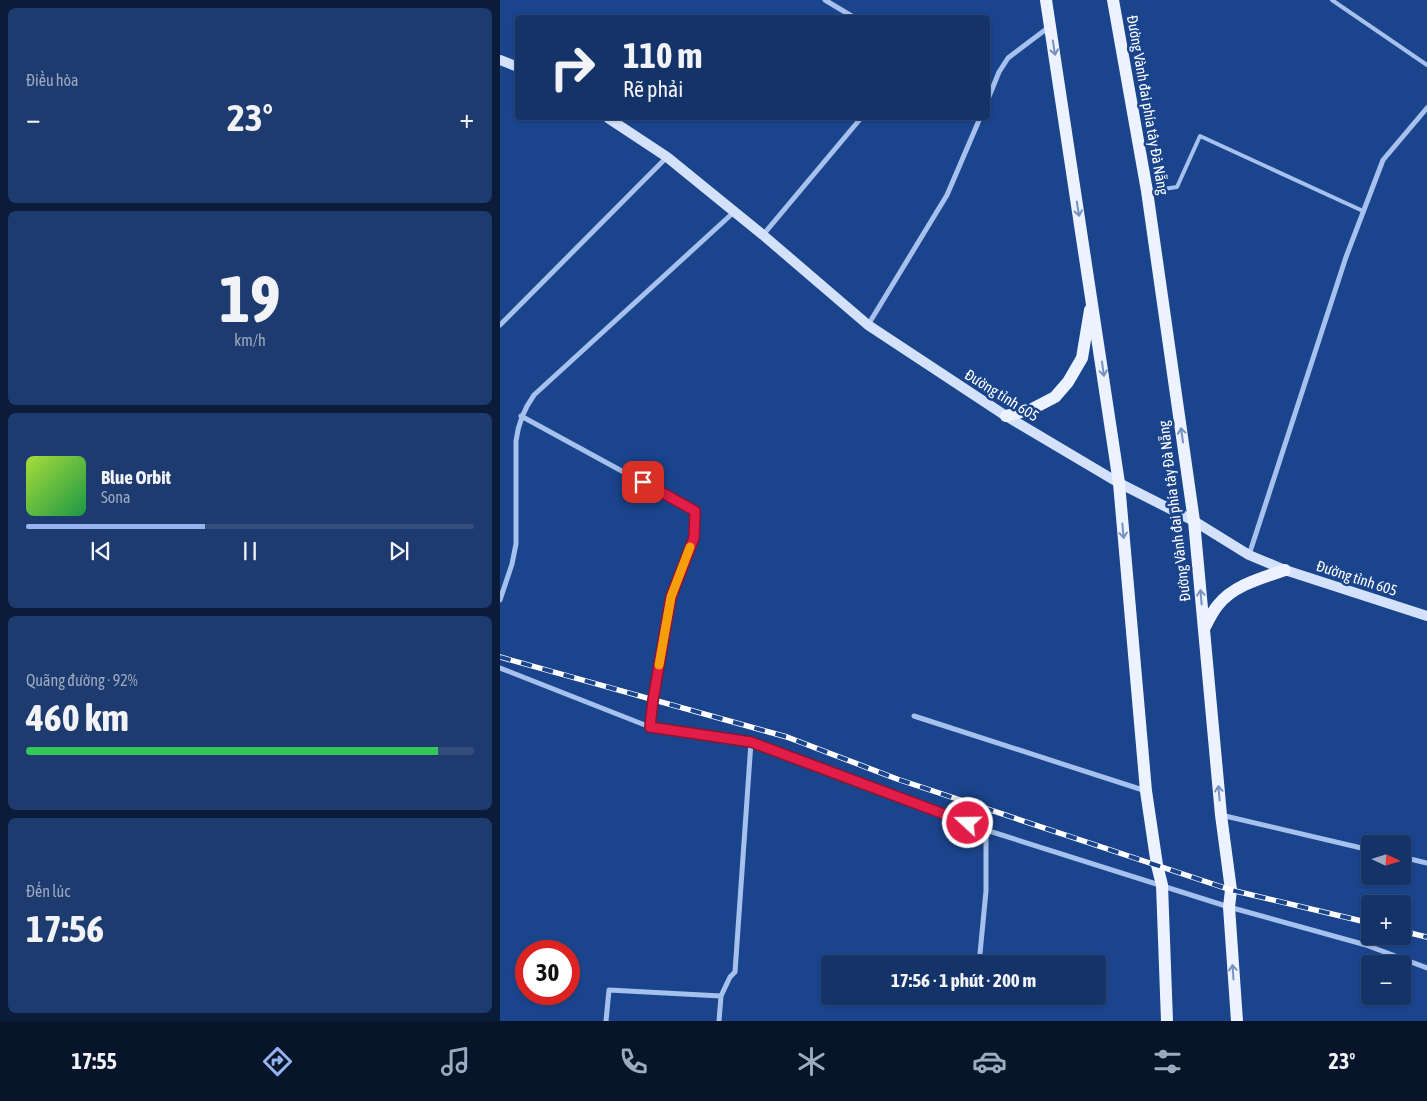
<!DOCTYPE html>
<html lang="vi">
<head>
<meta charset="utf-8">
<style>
	:root { --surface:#143369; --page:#1d3b6f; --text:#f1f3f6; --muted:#9daac0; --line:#334e7d; --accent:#95b2f1 }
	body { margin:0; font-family:"Asap Condensed",sans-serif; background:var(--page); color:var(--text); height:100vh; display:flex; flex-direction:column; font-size:19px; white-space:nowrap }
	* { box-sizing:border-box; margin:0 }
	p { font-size:16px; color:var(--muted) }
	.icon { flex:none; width:28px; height:28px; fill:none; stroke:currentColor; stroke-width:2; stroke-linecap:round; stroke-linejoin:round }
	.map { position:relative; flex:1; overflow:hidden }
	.side { display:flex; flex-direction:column; gap:8px; padding:8px; background:#0b1c3a; width:500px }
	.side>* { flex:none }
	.hud { position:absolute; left:15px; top:15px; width:475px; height:105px; border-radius:5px; box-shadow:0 1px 4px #0004,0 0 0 1px var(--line); background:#143369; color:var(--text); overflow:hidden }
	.needle { width:32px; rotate:94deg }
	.buttons { position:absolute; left:861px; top:835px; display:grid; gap:10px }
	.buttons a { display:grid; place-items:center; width:50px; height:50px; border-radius:5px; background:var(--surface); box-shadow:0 1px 4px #0004,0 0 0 1px var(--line); font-size:25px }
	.speed { position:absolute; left:15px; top:940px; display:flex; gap:10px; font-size:25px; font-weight:700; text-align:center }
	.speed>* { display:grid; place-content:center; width:65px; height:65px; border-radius:50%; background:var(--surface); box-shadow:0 1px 4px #0004,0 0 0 1px var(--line); line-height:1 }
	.speed .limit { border:8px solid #d22; background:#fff; color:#111 }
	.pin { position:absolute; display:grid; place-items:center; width:42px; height:42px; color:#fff; margin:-21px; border-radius:10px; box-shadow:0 2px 8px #0006 }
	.me { position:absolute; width:55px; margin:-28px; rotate:291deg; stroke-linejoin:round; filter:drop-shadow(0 0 4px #0008) }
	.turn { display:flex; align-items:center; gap:18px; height:105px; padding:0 25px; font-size:22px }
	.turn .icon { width:65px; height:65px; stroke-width:2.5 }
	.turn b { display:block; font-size:35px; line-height:42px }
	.big { font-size:38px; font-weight:700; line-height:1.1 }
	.side .card { flex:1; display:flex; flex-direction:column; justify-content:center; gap:8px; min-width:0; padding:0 18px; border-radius:8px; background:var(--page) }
	.side .dial { align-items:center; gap:0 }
	.dial b { font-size:65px; line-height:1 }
	.song { display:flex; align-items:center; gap:15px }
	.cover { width:60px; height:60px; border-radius:8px; background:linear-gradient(135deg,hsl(80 70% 55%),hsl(140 70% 35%)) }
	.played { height:5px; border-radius:2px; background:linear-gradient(90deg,var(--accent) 40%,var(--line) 40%) }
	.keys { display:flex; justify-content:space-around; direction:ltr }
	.heat { display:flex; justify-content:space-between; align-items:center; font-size:28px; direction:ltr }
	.charge { height:8px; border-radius:4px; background:linear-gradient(90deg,#34c759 92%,var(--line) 0) }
	.trip { position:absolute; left:321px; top:955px; width:285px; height:50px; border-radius:5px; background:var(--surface); box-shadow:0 1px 4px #0004,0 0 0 1px var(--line); font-weight:700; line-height:50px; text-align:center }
	.menu { display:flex; height:80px; justify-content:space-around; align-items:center; background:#08142a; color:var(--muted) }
	.menu .icon { width:35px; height:35px }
	.menu .current { color:var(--accent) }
	.menu b { font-size:22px; color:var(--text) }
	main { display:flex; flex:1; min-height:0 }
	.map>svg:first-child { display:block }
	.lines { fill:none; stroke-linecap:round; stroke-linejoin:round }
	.lane { stroke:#a6c1ed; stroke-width:4 }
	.street { stroke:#a6c1ed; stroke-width:5 }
	.secondary { stroke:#d3e1fa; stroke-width:10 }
	.primary { stroke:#ecf2ff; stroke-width:12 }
	.rail-casing { stroke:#fff; stroke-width:5.5 }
	.rail { stroke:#1a448c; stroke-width:4; stroke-dasharray:11; stroke-linecap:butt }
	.oneway { stroke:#7892c0 }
	.route-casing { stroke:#92132f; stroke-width:12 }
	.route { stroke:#e11d48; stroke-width:9 }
	.slow { stroke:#f59e0b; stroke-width:9 }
	.labels { text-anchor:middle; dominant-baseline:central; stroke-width:5; stroke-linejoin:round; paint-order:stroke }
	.street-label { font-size:15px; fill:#fff; stroke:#1a448c }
</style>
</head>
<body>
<main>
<section class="side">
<div class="card"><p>Điều hòa</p>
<div class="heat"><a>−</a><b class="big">23°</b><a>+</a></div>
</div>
<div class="card dial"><b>19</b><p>km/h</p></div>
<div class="card">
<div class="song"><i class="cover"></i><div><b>Blue Orbit</b><p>Sona</p></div></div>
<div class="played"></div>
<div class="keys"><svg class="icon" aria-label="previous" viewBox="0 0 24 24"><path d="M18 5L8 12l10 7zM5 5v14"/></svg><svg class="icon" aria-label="pause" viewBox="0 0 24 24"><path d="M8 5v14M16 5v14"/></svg><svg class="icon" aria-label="next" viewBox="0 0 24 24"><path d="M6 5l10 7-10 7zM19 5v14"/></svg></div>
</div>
<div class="card"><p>Quãng đường · 92%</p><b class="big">460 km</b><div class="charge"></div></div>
<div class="card"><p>Đến lúc</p><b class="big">17:56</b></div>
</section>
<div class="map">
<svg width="927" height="1021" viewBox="0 0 927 1021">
	<rect width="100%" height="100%" fill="#1a448c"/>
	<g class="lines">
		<path class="lane" d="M832 0 927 65
			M650 191 677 187 700 136 863 211"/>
		<path class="street" d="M325 0 355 18
			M488 99 499 72 508 58 549 27
			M263 235 361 118
			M0 325 167 157
			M368 325 447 195 480 118
			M21 416 195 511 194 538 171 597 153 700 150 727
			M749 555 846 257 883 160 927 108
			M0 600 12 564 16 544V441C18 424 24 409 34 395L234 212
			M0 668 150 727 251 742 486 830 729 907 866 945 927 968
			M414 716 646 791
			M721 815 870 850
			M902 857 927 863
			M479 964 486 891V830
			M106 1021 109 990 221 996 230 977 235 972 251 742
			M219 1021 221 996"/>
		<path class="secondary" d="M0 60 18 67
			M108 118 167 157 263 235 368 325 506 416 619 483 694 521 749 555 785 570 927 616"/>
		<path class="primary" d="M546 0 619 483 646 791 657 865 662 885 667 1021
			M613 0 647 191 694 521 721 815 731 890 729 907 737 1021
			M506 416 532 409 555 397 568 382 582 358 590 310
			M704 629C708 621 712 612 718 605 734 585 762 578 785 570"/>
		<g class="rail-casing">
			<path id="rail" d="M0 657 287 737 397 779 731 890 870 923
				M902 931 927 937"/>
		</g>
		<use href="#rail" class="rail"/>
	</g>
	<defs><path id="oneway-shaft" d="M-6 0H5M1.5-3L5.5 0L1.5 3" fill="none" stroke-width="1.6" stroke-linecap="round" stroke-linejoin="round" transform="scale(1.25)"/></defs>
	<g class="oneway">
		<use href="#oneway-shaft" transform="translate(554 48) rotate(81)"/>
		<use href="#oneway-shaft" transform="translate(578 209) rotate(81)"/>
		<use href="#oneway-shaft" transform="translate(603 369) rotate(82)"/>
		<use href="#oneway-shaft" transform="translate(682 435) rotate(-98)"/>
		<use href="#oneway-shaft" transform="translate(623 531) rotate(85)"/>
		<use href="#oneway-shaft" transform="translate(701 597) rotate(-95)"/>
		<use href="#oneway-shaft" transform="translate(719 793) rotate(-95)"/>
		<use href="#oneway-shaft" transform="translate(733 972) rotate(-94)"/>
	</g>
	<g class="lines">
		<g class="route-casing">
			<path id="route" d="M143 482 195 511 194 538 171 597 153 700 150 727 251 742 468 823"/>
		</g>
		<use href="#route" class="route"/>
		<path class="slow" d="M159 665 171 597 190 547"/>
	</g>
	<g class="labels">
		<g class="street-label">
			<text transform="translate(648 105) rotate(80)">Đường Vành đai phía tây Đà Nẵng</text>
			<text transform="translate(502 395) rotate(32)">Đường tỉnh 605</text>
			<text transform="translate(674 511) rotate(-97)">Đường Vành đai phía tây Đà Nẵng</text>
			<text transform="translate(857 578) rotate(18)">Đường tỉnh 605</text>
		</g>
	</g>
</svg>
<div class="buttons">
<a><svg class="needle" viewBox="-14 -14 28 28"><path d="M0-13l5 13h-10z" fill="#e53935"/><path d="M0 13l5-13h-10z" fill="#9daac0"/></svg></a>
<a>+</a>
<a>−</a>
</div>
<div class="speed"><div class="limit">30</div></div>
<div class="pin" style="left:143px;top:482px;background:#d93025"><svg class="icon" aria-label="arrive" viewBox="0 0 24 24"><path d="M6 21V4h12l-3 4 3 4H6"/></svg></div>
<svg class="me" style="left:468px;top:823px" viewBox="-20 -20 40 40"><circle r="17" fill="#e11d48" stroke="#fff" stroke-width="3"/><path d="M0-11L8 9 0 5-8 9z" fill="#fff"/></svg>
<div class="trip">17:56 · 1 phút · 200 m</div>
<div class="hud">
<div class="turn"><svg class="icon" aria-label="right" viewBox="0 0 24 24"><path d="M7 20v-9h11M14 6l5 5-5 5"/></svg><div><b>110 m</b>Rẽ phải</div></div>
</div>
</div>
</main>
<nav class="menu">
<b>17:55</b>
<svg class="icon current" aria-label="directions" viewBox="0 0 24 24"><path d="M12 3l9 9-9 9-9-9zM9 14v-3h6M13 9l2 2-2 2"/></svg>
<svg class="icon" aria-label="music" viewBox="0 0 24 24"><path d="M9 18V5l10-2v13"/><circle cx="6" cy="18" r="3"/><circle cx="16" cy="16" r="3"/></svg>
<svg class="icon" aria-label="phone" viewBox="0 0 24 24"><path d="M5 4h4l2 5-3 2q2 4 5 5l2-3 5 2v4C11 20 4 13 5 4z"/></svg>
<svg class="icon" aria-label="climate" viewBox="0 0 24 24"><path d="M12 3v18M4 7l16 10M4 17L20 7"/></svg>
<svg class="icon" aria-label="car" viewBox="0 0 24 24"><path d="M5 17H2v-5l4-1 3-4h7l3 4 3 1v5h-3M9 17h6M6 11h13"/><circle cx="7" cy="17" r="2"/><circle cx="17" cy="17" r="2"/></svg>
<svg class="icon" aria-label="filters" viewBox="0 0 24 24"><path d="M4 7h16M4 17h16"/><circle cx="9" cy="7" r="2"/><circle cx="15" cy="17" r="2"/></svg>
<b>23°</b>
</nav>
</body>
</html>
